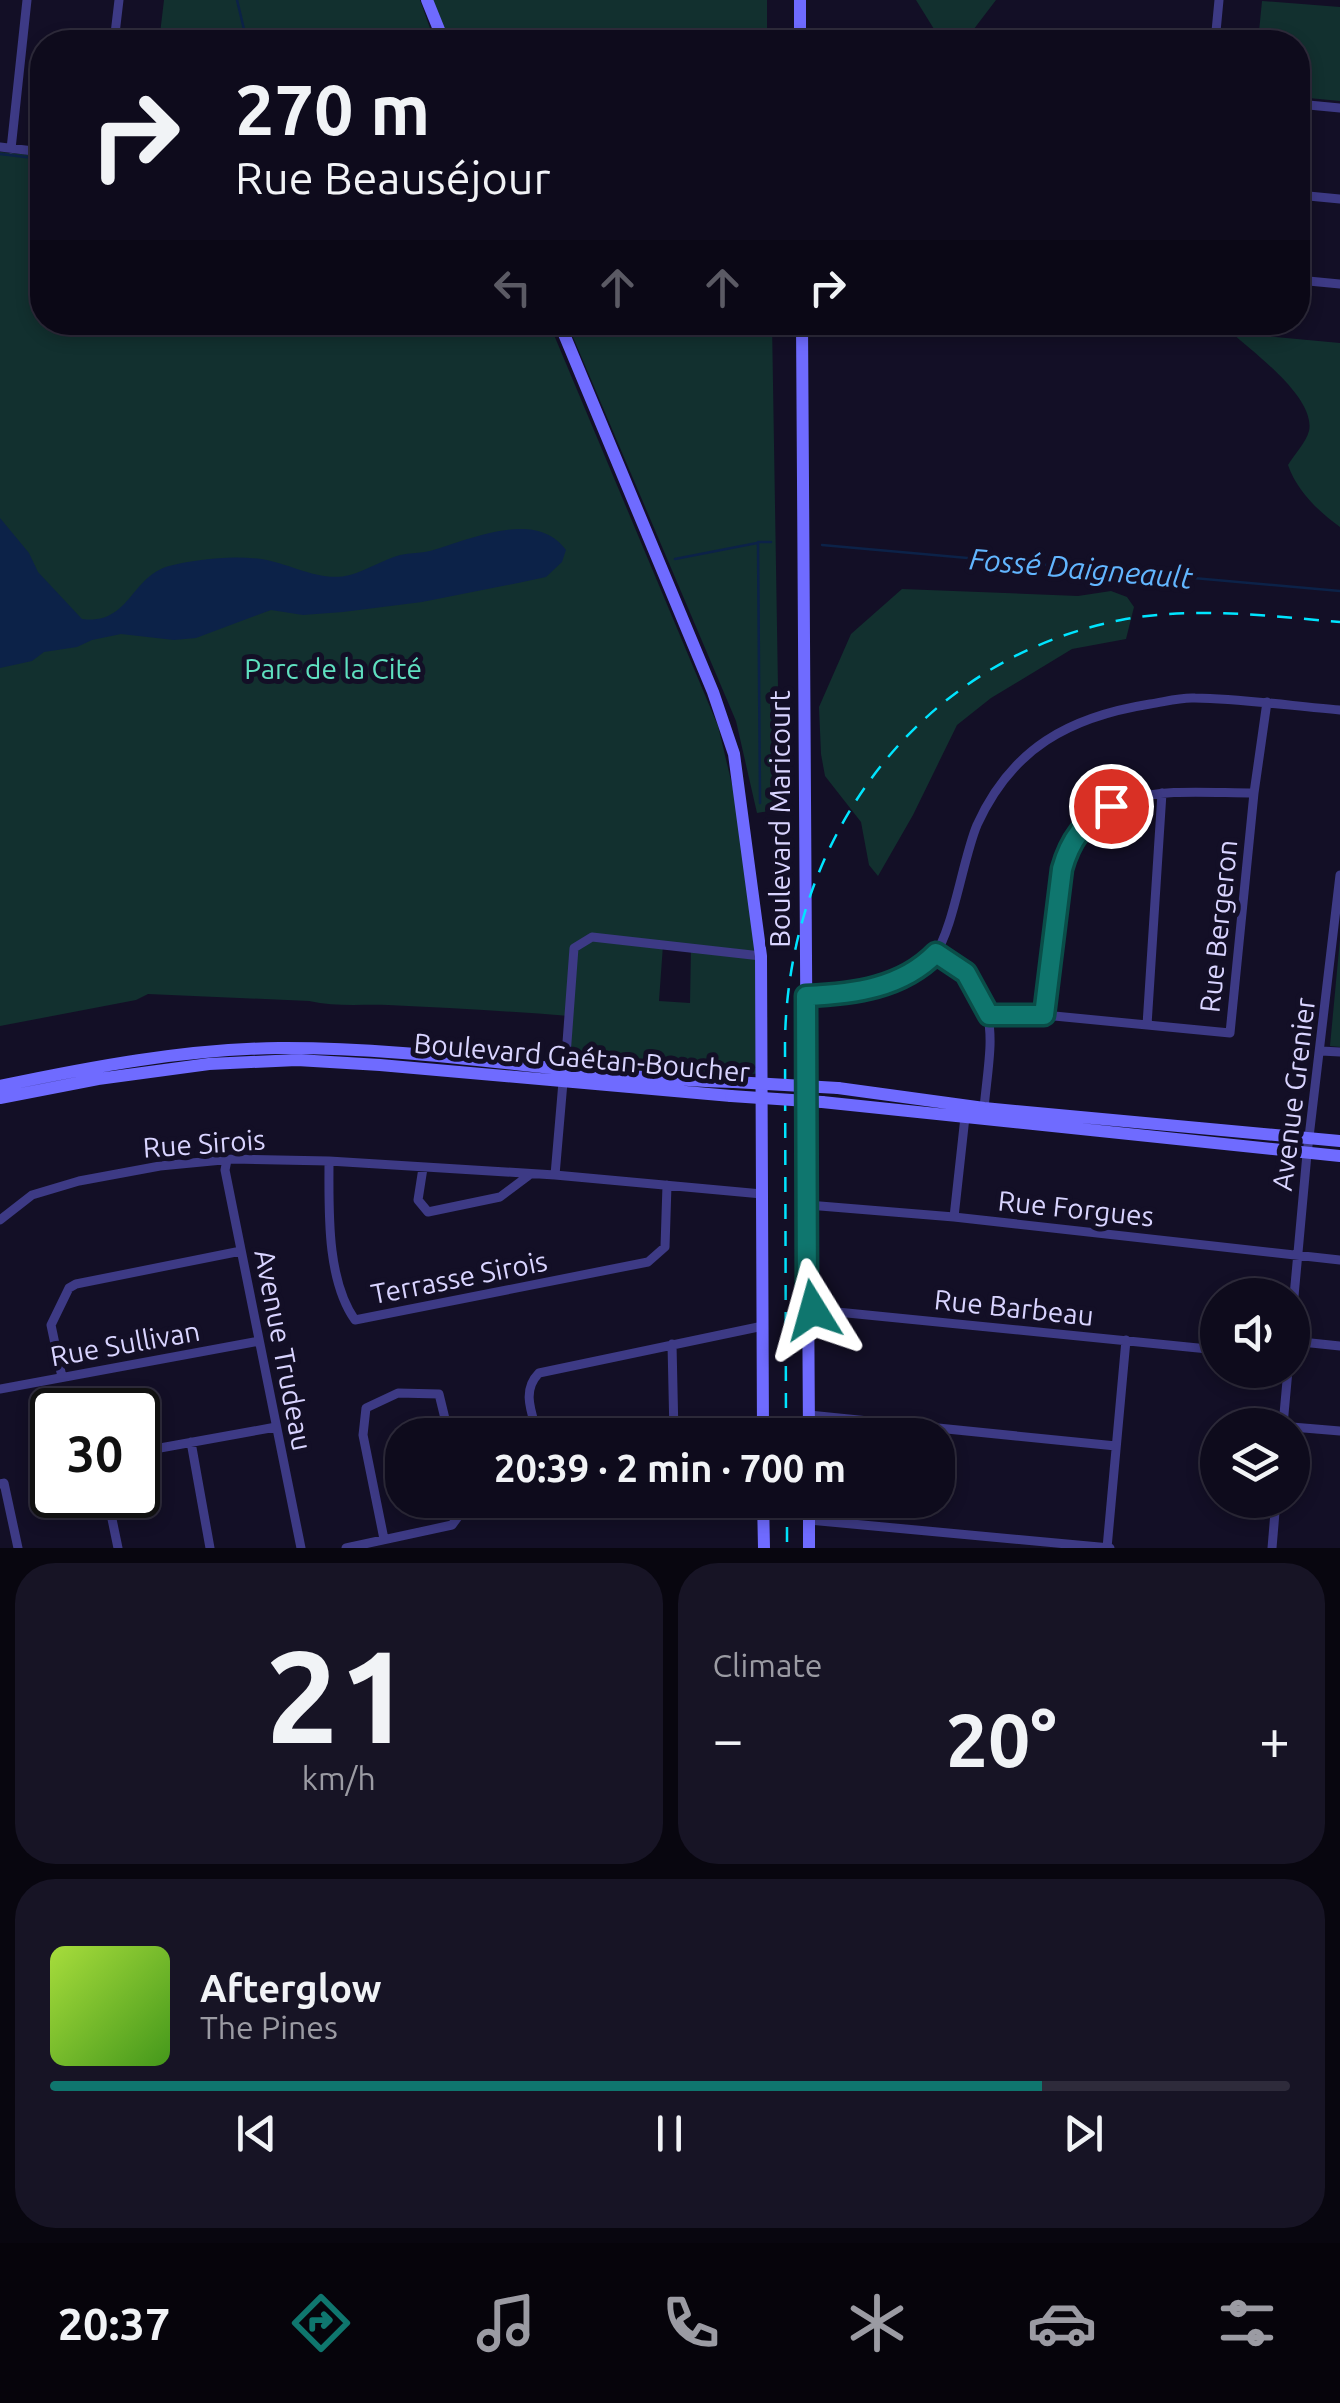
<!DOCTYPE html>
<html lang="en">
<head>
<meta charset="utf-8">
<style>
	:root { --surface:#0e0b1c; --page:#171425; --text:#f1f3f6; --muted:#9b9ba3; --line:#2e2b3b; --accent:#0f766e }
	body { margin:0; font-family:Ubuntu,sans-serif; background:var(--page); color:var(--text); height:100vh; display:flex; flex-direction:column; font-size:38px; white-space:nowrap }
	* { box-sizing:border-box; margin:0 }
	p { font-size:32px; color:var(--muted) }
	.icon { flex:none; width:55px; height:55px; fill:none; stroke:currentColor; stroke-width:2; stroke-linecap:round; stroke-linejoin:round }
	.map { position:relative; height:1548px; overflow:hidden }
	.sheet { display:flex; flex-direction:column; gap:15px; padding:15px; background:#08060f; flex:1 }
	.sheet>* { flex:none }
	.guide { position:absolute; left:30px; top:30px; width:1280px; height:305px; border-radius:40px; box-shadow:0 5px 15px #0003,0 0 0 2px var(--line); background:#0e0b1c; color:var(--text); overflow:hidden }
	.controls { position:absolute; left:1200px; top:1278px; display:grid; gap:20px }
	.controls a { display:grid; place-items:center; width:110px; height:110px; border-radius:50%; background:var(--surface); box-shadow:0 5px 15px #0003,0 0 0 2px var(--line); font-size:50px }
	.speed { position:absolute; left:30px; top:1388px; display:flex; gap:20px; font-size:50px; font-weight:700; text-align:center }
	.speed>* { display:grid; place-content:center; width:130px; height:130px; border-radius:50%; background:var(--surface); box-shadow:0 5px 15px #0003,0 0 0 2px var(--line); line-height:1 }
	.speed .limit { border:5px solid #111; border-radius:15px; background:#fff; color:#111 }
	.pin { position:absolute; display:grid; place-items:center; width:85px; height:85px; color:#fff; margin:-42px; border:5px solid #fff; border-radius:50%; box-shadow:0 2px 10px #0007 }
	.me { position:absolute; width:110px; margin:-55px; rotate:352deg; stroke-linejoin:round; filter:drop-shadow(0 0 8px #0008) }
	.turn { display:flex; align-items:center; gap:35px; height:210px; padding:0 40px; font-size:45px }
	.turn .icon { width:130px; height:130px; stroke-width:2.5 }
	.turn b { display:block; font-size:70px; line-height:85px }
	.lanes { display:flex; align-items:center; height:95px; padding:0 40px; background:#0003; justify-content:center; gap:50px; direction:ltr }
	.lanes .off { opacity:.35 }
	.big { font-size:75px; font-weight:600; line-height:1.1 }
	.sheet .widget { flex:1; display:flex; flex-direction:column; justify-content:center; gap:15px; min-width:0; padding:0 35px; border-radius:40px; background:var(--page) }
	.sheet .dial { align-items:center; gap:0 }
	.dial b { font-size:130px; line-height:1 }
	.song { display:flex; align-items:center; gap:30px }
	.cover { width:120px; height:120px; border-radius:15px; background:linear-gradient(135deg,hsl(80 70% 55%),hsl(100 70% 35%)) }
	.played { height:10px; border-radius:5px; background:linear-gradient(90deg,var(--accent) 80%,var(--line) 80%) }
	.keys { display:flex; justify-content:space-around; direction:ltr }
	.heat { display:flex; justify-content:space-between; align-items:center; font-size:55px; direction:ltr }
	.sheet .tiles { flex:1; display:grid; gap:15px; grid-template-columns:1fr 1fr }
	.widget:last-child { grid-column:span 2 }
	.trip { position:absolute; left:385px; top:1418px; width:570px; height:100px; border-radius:40px; background:var(--surface); box-shadow:0 5px 15px #0003,0 0 0 2px var(--line); font-weight:600; line-height:100px; text-align:center }
	.tab-bar { display:flex; height:160px; justify-content:space-around; align-items:center; background:#06040b; color:var(--muted) }
	.tab-bar .icon { width:70px; height:70px }
	.tab-bar .active { color:var(--accent) }
	.tab-bar b { font-size:45px; color:var(--text) }
	.map>svg:first-child { display:block }
	.green { fill:#12302f; fill-rule:evenodd }
	.water { fill:#0c2248 }
	.lines { fill:none; stroke-linecap:round; stroke-linejoin:round }
	.stream { stroke:#0c2248; stroke-width:2.5 }
	.street { stroke:#3d3a85; stroke-width:9 }
	.secondary { stroke:#6f6bff; stroke-width:12 }
	.rail { stroke:#00e5ff; stroke-width:2.5; stroke-dasharray:15 12; stroke-linecap:butt }
	.secondary-bridge { stroke:#6f6bff; stroke-width:12 }
	.route-casing { stroke:#0a4d48; stroke-width:25 }
	.route { stroke:#0f766e; stroke-width:18 }
	.labels { text-anchor:middle; dominant-baseline:central; stroke-width:10; stroke-linejoin:round; paint-order:stroke }
	.park-label { font-size:28px; fill:#5fe0c0; stroke:#130f26 }
	.street-label { font-size:28px; fill:#d9d4ff; stroke:#130f26 }
	.water-label { font-size:30px; font-style:italic; fill:#62b6ff; stroke:#130f26 }
</style>
</head>
<body>
<div class="map">
<svg width="1340" height="1548" viewBox="0 0 1340 1548">
	<rect width="100%" height="100%" fill="#130f26"/>
	<path class="green" d="M164 0H420L435 42H159Z
		M430 0H767V42H449Z
		M916 0H996L964 42H942Z
		M1262 1 1340 7V101L1298 97V42H1258Z
		M0 152 42 156V322L549 323 718 726 735 797 761 956V1074L565 1069 569 1016C509 1011 448 1008 388 1005 362 1004 335 1007 309 1001L148 994 136 1000 0 1026ZM663 945 691 947 690 1003 659 1001Z
		M567 323H772L780 809 757 813 736 721Z
		M1232 333 1340 343V527C1318 511 1297 491 1288 465 1295 454 1306 442 1309 431 1316 398 1254 353 1232 333Z
		M902 589 1078 596 1111 591 1127 597 1134 607 1126 639 1072 649 991 698 957 725 913 815 878 876 869 865 861 822 825 776 821 754 819 707 851 634Z
		M1340 939V1047L1330 1046Z"/>
	<path class="water" d="M0 518 29 553 38 572 82 619C130 625 130 577 169 566 196 559 232 555 261 559 290 563 320 583 350 575 367 570 383 560 400 555 410 553 421 553 430 551 469 540 536 508 566 550L562 562 546 577 518 583 422 602 343 612 303 615 271 610 196 638 174 640 121 634 92 640 77 647 44 652 32 661 0 668Z"/>
	<g class="lines">
		<path class="stream" d="M237 0 247 42
			M0 154 42 159
			M822 545 1340 591
			M675 559 757 543
			M760 803 758 542H771"/>
		<path class="street" d="M114 42 119 0
			M1215 42 1219 0
			M1298 104 1340 108
			M0 147 42 152
			M11 149 27 0
			M1298 195 1340 199
			M1298 280 1340 284
			M936 953C1005 999 991 1035 984 1108
			M806 996C848 994 906 991 934 956 953 931 963 858 977 825 1012 748 1069 717 1150 704 1164 702 1180 697 1195 698 1244 699 1292 706 1340 710
			M989 1015H1044L1230 1033 1254 793 1267 702
			M1044 1015 1061 869C1089 778 1177 793 1254 793
			M1147 1025 1162 793
			M1321 1051 1340 1052
			M565 1069 574 948 592 937 761 956
			M227 1160 225 1170 301 1548
			M329 1161C329 1209 326 1279 355 1320L648 1262 665 1247 667 1185
			M423 1168 418 1200 428 1212 500 1197 528 1176
			M555 1175 563 1082
			M808 1205 954 1217 1340 1260
			M954 1217 965 1117
			M0 1220 32 1195 79 1181 160 1166 233 1159 329 1161 555 1175 762 1194
			M807 1309 1218 1350
			M1292 1318 1307 1154 1340 875
			M1292 1341 1340 1346
			M672 1344 674 1435
			M62 1377 51 1325 69 1288 76 1284 241 1251
			M0 1389 259 1341
			M809 1415 1116 1446
			M1283 1425 1288 1370
			M1292 1427 1340 1431
			M538 1435C532 1413 521 1391 539 1373L763 1326
			M191 1442 210 1548
			M138 1452 276 1427
			M0 1484 4 1483 18 1548
			M107 1495 118 1548
			M560 1500H569
			M809 1520 1110 1548
			M384 1539 363 1435 366 1408 398 1393 439 1394 449 1435
			M346 1548 452 1525 463 1510 462 1500
			M1107 1548 1126 1340
			M1272 1548 1276 1500"/>
		<path class="secondary" d="M427 0 444 42
			M800 0V42
			M559 322 713 692 734 754 761 956 763 1435
			M802 322 809 1435
			M0 1086C91 1067 185 1049 279 1048 431 1047 582 1078 734 1082
			M838 1088 984 1108 1340 1141
			M0 1098 98 1079 209 1064 297 1060 380 1065 731 1096
			M822 1102 1340 1156
			M763 1500 764 1548
			M809 1500V1548"/>
		<path class="rail" d="M786 1435 785 1041C788 840 917 660 1121 620 1194 606 1267 616 1340 622
			M787 1500V1548"/>
		<path class="secondary-bridge" d="M734 1082 838 1088
			M731 1096 822 1102"/>
	</g>
	<g class="lines">
		<g class="route-casing">
			<path id="route" d="M813 1310 807 1309 806 996C854 994 902 988 936 953L966 973 989 1015H1044L1062 869C1070 840 1084 821 1111 806"/>
		</g>
		<use href="#route" class="route"/>
	</g>
	<g class="labels">
		<g class="park-label">
			<text x="333" y="668">Parc de la Cité</text>
		</g>
		<g class="street-label">
			<text transform="translate(779 819) rotate(-90)">Boulevard Maricourt</text>
			<text transform="translate(1218 926) rotate(-84)">Rue Bergeron</text>
			<text transform="translate(582 1057) rotate(5)">Boulevard Gaétan-Boucher</text>
			<text transform="translate(1293 1094) rotate(-83)">Avenue Grenier</text>
			<text transform="translate(204 1143) rotate(-4)">Rue Sirois</text>
			<text transform="translate(1076 1208) rotate(6)">Rue Forgues</text>
			<text transform="translate(459 1277) rotate(-11)">Terrasse Sirois</text>
			<text transform="translate(1014 1307) rotate(6)">Rue Barbeau</text>
			<text transform="translate(125 1343) rotate(-10)">Rue Sullivan</text>
			<text transform="translate(284 1350) rotate(79)">Avenue Trudeau</text>
		</g>
		<g class="water-label">
			<text transform="translate(1081 568) rotate(5)">Fossé Daigneault</text>
		</g>
	</g>
</svg>
<div class="controls">
<a><svg class="icon" aria-label="sound" viewBox="0 0 24 24"><path d="M4 9h4l5-4v14l-5-4H4zM17 9q2 3 0 6"/></svg></a>
<a><svg class="icon" aria-label="layers" viewBox="0 0 24 24"><path d="M12 4l9 5-9 5-9-5zM3 14l9 5 9-5"/></svg></a>
</div>
<div class="speed"><div class="limit">30</div></div>
<div class="pin" style="left:1111px;top:806px;background:#d93025"><svg class="icon" aria-label="arrive" viewBox="0 0 24 24"><path d="M6 21V4h12l-3 4 3 4H6"/></svg></div>
<svg class="me" style="left:813px;top:1310px" viewBox="-20 -20 40 40"><path d="M0-17L14 15 0 8-14 15z" fill="#0f766e" stroke="#fff" stroke-width="4"/></svg>
<div class="trip">20:39 · 2 min · 700 m</div>
<div class="guide">
<div class="turn"><svg class="icon" aria-label="right" viewBox="0 0 24 24"><path d="M7 20v-9h11M14 6l5 5-5 5"/></svg><div><b>270 m</b>Rue Beauséjour</div></div>
<div class="lanes"><svg class="icon off" aria-label="left" viewBox="0 0 24 24"><path d="M17 20v-9H6M10 6l-5 5 5 5"/></svg><svg class="icon off" aria-label="ahead" viewBox="0 0 24 24"><path d="M12 20V5M6 11l6-6 6 6"/></svg><svg class="icon off" aria-label="ahead" viewBox="0 0 24 24"><path d="M12 20V5M6 11l6-6 6 6"/></svg><svg class="icon" aria-label="right" viewBox="0 0 24 24"><path d="M7 20v-9h11M14 6l5 5-5 5"/></svg></div>
</div>
</div>
<section class="sheet">
<div class="tiles">
<div class="widget dial"><b>21</b><p>km/h</p></div>
<div class="widget"><p>Climate</p>
<div class="heat"><a>−</a><b class="big">20°</b><a>+</a></div>
</div>
<div class="widget">
<div class="song"><i class="cover"></i><div><b>Afterglow</b><p>The Pines</p></div></div>
<div class="played"></div>
<div class="keys"><svg class="icon" aria-label="previous" viewBox="0 0 24 24"><path d="M18 5L8 12l10 7zM5 5v14"/></svg><svg class="icon" aria-label="pause" viewBox="0 0 24 24"><path d="M8 5v14M16 5v14"/></svg><svg class="icon" aria-label="next" viewBox="0 0 24 24"><path d="M6 5l10 7-10 7zM19 5v14"/></svg></div>
</div>
</div>
</section>
<nav class="tab-bar">
<b>20:37</b>
<svg class="icon active" aria-label="directions" viewBox="0 0 24 24"><path d="M12 3l9 9-9 9-9-9zM9 14v-3h6M13 9l2 2-2 2"/></svg>
<svg class="icon" aria-label="music" viewBox="0 0 24 24"><path d="M9 18V5l10-2v13"/><circle cx="6" cy="18" r="3"/><circle cx="16" cy="16" r="3"/></svg>
<svg class="icon" aria-label="phone" viewBox="0 0 24 24"><path d="M5 4h4l2 5-3 2q2 4 5 5l2-3 5 2v4C11 20 4 13 5 4z"/></svg>
<svg class="icon" aria-label="climate" viewBox="0 0 24 24"><path d="M12 3v18M4 7l16 10M4 17L20 7"/></svg>
<svg class="icon" aria-label="car" viewBox="0 0 24 24"><path d="M5 17H2v-5l4-1 3-4h7l3 4 3 1v5h-3M9 17h6M6 11h13"/><circle cx="7" cy="17" r="2"/><circle cx="17" cy="17" r="2"/></svg>
<svg class="icon" aria-label="filters" viewBox="0 0 24 24"><path d="M4 7h16M4 17h16"/><circle cx="9" cy="7" r="2"/><circle cx="15" cy="17" r="2"/></svg>
</nav>
</body>
</html>
